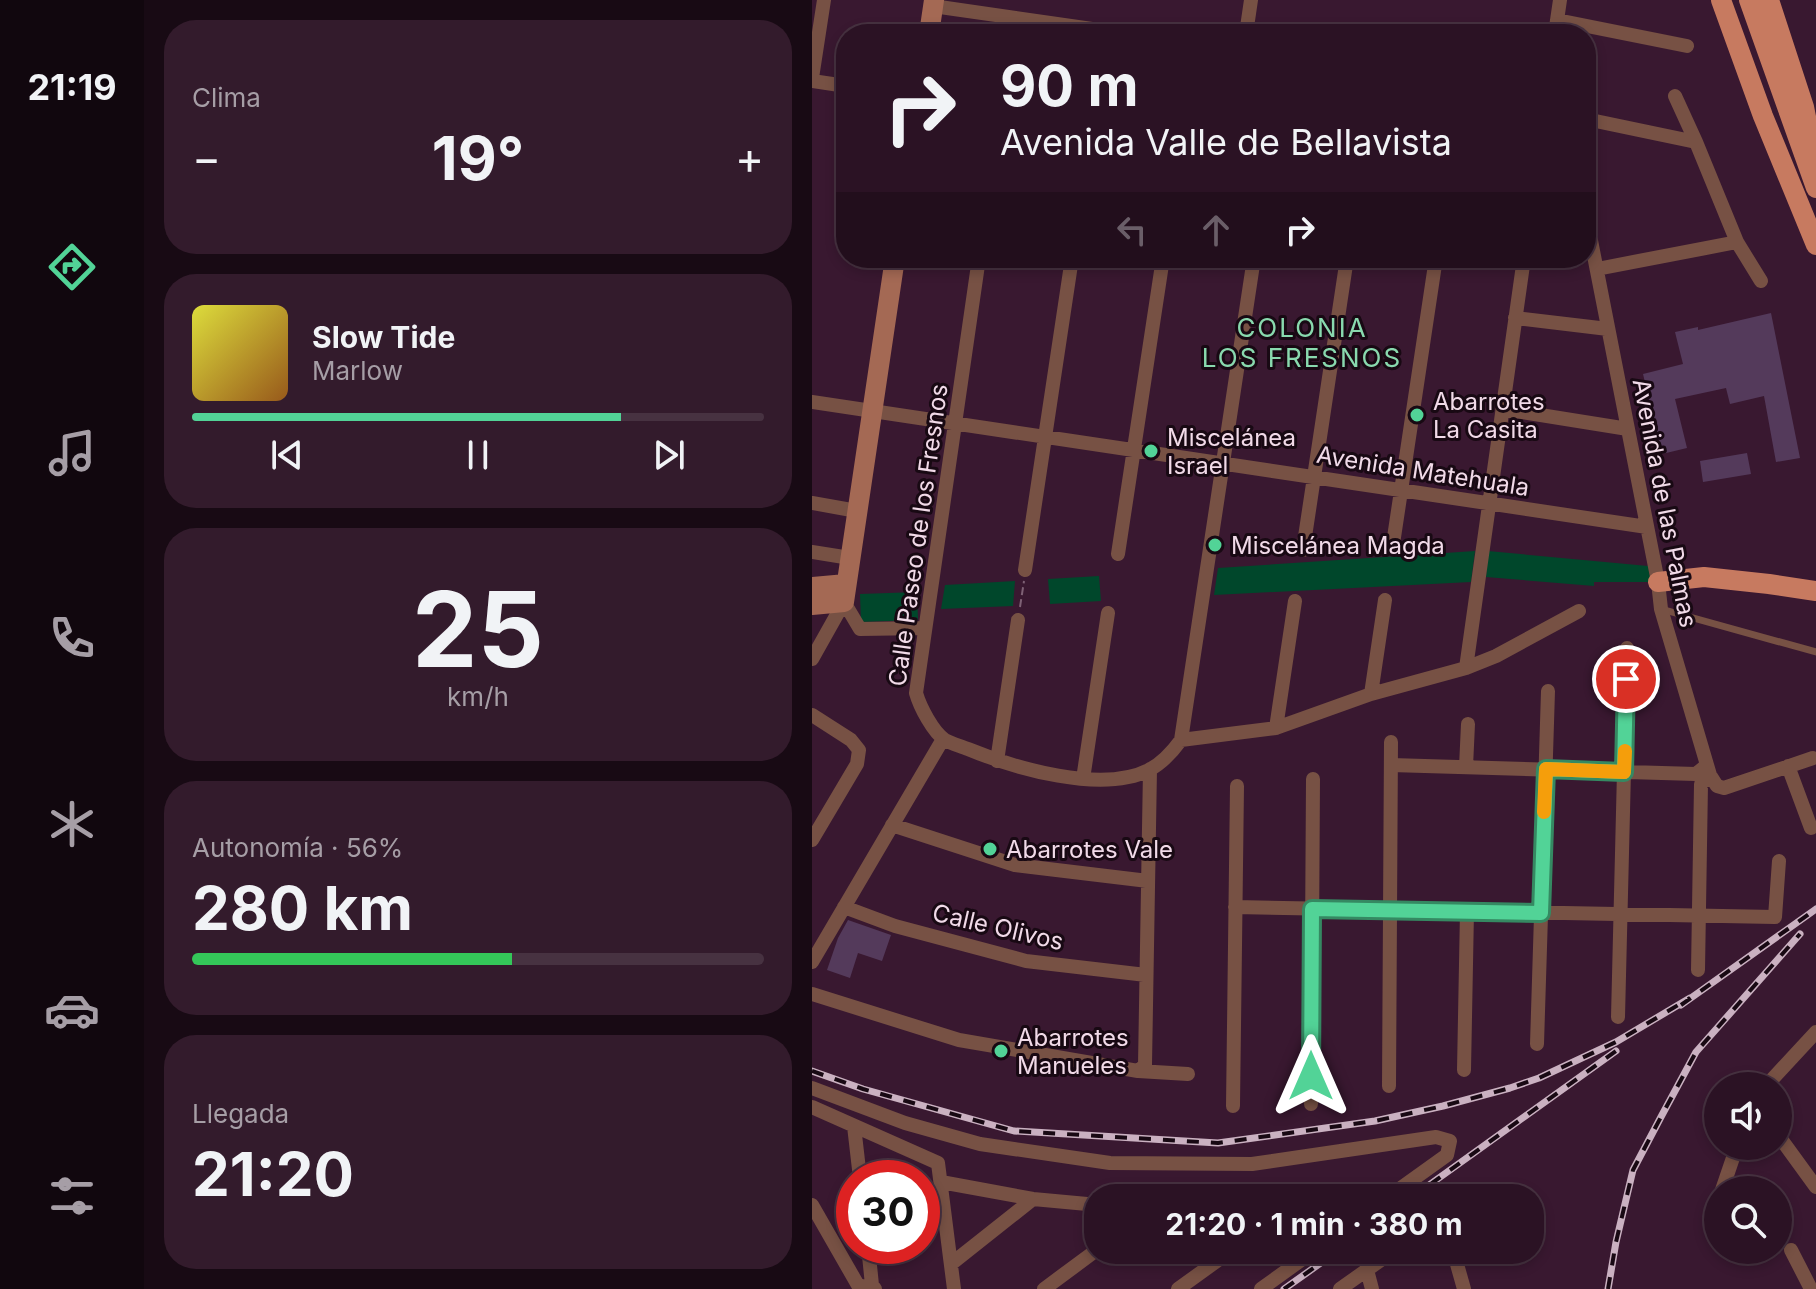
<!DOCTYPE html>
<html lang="es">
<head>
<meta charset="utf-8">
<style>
	:root { --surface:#2b1224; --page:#331b2c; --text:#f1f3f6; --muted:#a69ea6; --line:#473241; --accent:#52d397 }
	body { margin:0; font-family:Inter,sans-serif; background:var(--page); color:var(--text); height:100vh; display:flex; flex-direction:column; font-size:30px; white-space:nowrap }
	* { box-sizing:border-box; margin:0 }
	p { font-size:26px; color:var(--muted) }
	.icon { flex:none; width:44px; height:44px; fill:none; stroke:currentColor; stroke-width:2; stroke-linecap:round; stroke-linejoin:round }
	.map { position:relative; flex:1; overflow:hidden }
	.panel { display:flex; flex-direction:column; gap:20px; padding:20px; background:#180a14; width:668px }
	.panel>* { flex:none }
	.top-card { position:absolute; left:24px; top:24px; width:760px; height:244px; border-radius:32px; box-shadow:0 4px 12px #0003,0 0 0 2px var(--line); background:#2b1224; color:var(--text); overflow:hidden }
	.controls { position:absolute; left:892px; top:1072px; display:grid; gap:16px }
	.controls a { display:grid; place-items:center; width:88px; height:88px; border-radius:50%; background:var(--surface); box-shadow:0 4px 12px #0003,0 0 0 2px var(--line); font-size:40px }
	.speed { position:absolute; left:24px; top:1160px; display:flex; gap:16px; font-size:40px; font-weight:700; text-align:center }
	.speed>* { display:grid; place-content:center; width:104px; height:104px; border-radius:50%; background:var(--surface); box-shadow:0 4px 12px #0003,0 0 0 2px var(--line); line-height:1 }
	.speed .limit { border:12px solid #d22; background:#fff; color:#111 }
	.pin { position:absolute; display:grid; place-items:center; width:68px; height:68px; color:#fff; margin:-34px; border:4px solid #fff; border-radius:50%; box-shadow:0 2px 8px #0007 }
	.me { position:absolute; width:88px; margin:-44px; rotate:0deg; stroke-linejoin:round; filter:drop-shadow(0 0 6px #0008) }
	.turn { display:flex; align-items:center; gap:28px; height:168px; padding:0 32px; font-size:36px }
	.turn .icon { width:104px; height:104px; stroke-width:2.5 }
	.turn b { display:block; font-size:56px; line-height:68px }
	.lanes { display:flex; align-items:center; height:76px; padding:0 32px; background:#0003; justify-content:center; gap:40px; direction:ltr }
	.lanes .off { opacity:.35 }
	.big { font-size:60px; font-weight:700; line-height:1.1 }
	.panel .tile { flex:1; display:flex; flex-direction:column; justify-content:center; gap:12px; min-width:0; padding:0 28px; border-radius:32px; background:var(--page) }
	.panel .dial { align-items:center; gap:0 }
	.dial b { font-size:104px; line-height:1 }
	.song { display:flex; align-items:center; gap:24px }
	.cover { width:96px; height:96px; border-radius:12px; background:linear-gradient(135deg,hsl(60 70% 55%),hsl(30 70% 35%)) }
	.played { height:8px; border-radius:4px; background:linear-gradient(90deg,var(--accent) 75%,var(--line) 75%) }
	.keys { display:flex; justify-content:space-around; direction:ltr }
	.heat { display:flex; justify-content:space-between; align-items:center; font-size:44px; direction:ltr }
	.charge { height:12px; border-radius:6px; background:linear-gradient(90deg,#34c759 56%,var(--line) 0) }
	.trip { position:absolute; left:272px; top:1184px; width:460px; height:80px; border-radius:32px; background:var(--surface); box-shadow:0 4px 12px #0003,0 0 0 2px var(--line); font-weight:700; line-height:80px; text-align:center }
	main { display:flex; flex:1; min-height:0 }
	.menu { display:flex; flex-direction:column; width:144px; justify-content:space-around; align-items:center; background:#11070e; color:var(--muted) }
	.menu .icon { width:56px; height:56px }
	.menu .current { color:var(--accent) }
	.menu b { font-size:36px; color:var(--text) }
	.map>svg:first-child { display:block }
	.green { fill:#00472b }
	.building { fill:#543a5b }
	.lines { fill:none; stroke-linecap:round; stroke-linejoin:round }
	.path { stroke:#7e6175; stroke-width:2; stroke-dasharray:8 4; stroke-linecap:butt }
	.lane { stroke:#775144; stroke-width:7 }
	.street { stroke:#775144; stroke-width:14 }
	.secondary { stroke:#a46954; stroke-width:20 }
	.primary { stroke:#c77a60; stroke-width:20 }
	.rail-casing { stroke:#cab1c1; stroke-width:7 }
	.rail { stroke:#180913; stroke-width:4; stroke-dasharray:12; stroke-linecap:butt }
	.route-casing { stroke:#358962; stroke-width:20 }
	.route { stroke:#52d397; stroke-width:14 }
	.slow { stroke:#f59e0b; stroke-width:14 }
	.poi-dot { fill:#52d397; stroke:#180913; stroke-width:3 }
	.labels { text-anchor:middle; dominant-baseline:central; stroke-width:6; stroke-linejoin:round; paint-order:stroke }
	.poi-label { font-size:24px; fill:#f1dae8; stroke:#180913; text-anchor:start }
	.street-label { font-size:24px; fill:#f1dae8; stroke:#180913 }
	.neighbourhood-label { font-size:26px; letter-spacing:2px; fill:#89d9ae; stroke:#180913 }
</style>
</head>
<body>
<main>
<nav class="menu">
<b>21:19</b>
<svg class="icon current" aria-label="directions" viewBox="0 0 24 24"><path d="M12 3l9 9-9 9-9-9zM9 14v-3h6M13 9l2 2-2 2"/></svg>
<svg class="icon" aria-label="music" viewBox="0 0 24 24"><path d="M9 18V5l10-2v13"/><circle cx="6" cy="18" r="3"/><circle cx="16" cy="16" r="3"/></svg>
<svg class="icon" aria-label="phone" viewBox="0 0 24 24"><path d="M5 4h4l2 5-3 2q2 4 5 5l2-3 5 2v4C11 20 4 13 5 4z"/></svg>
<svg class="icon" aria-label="climate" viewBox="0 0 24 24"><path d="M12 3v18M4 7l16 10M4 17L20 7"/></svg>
<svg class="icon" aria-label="car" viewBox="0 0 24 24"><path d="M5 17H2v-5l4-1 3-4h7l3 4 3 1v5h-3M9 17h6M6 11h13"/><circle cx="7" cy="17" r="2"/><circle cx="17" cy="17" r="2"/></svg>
<svg class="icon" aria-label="filters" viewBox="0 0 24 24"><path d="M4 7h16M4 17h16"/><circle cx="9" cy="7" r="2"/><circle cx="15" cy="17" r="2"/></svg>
</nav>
<section class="panel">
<div class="tile"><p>Clima</p>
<div class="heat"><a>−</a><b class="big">19°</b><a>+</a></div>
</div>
<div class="tile">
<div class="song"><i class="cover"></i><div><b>Slow Tide</b><p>Marlow</p></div></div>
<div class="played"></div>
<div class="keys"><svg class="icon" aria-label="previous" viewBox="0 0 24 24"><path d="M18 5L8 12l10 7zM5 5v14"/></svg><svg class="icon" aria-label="pause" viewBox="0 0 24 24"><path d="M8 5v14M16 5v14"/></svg><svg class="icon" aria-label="next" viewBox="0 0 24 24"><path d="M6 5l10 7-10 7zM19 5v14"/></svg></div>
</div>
<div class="tile dial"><b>25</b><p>km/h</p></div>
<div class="tile"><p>Autonomía · 56%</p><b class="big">280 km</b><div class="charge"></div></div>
<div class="tile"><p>Llegada</p><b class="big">21:20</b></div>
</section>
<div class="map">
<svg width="1004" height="1289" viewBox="0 0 1004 1289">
	<rect width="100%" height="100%" fill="#391830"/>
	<path class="green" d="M663 551 659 582 402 595 406 568Z
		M676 551 836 566 839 582H782V586L674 577Z
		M287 576 289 601 238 604 236 579Z
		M203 581 201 606 129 609 133 585Z
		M105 592 106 620 49 622 48 594Z"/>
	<path class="building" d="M959 313 988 458 964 462 952 396 918 404 914 388 863 399 875 448 850 454 831 374 871 364 863 332 886 327V330Z
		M935 453 939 474 891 482 888 461Z
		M36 920 79 935 70 961 46 953 38 978 15 970 26 938Z"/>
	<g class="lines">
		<path class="path" d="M208 607 212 581"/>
		<path class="lane" d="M849 609 1004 652"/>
		<path class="street" d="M121 6 315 34
			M745 20 875 46
			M434 34 439 0
			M743 34 748 0
			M0 78 12 0
			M0 81 34 86
			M863 96 884 142 925 242 949 281
			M774 119 884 142
			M774 215 846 582 849 609 898 775 905 786 912 788 1001 758
			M167 258 104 693C108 707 121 732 133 740 140 744 149 746 156 749 202 768 290 794 337 770 350 763 361 751 369 740L442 258
			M785 269 925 242
			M703 318 796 329
			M0 402 835 527
			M691 409 816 429
			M0 503 45 511
			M581 544 624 258
			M491 550 535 258
			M0 552 38 558
			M306 554 351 258
			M213 570 260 258
			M32 602 48 629 113 628
			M0 659 32 602
			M654 668 712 258
			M559 694 573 600
			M0 715 39 740 47 750 45 764 0 840
			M464 728 483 601
			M369 740 464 728 559 694 654 668 684 656 767 611
			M185 761 206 620
			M579 765 884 774 895 765
			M976 766 999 828
			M654 767 656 724
			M271 779 296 613
			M80 825 203 865 336 881
			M32 907 83 926 214 961 334 975
			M423 907 963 917 967 861
			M0 962 131 739
			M886 970 889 784 898 775
			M0 994 147 1040 326 1071 333 1065 338 769
			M806 1017 815 648
			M725 1044 736 691
			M652 1070 655 911
			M326 1071 376 1074
			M577 1086 579 742
			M954 1086 1004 1032
			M0 1088 93 1123 168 1144 298 1163 440 1164 624 1137 638 1141 635 1155 575 1198
			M499 1104 501 779
			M421 1106 425 786
			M0 1107 126 1163 142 1289
			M42 1126 48 1178
			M966 1135 1004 1187
			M129 1182 221 1199 286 1205
			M910 1190 925 1146
			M0 1205 47 1287 60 1285
			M56 1246 60 1285 63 1289
			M641 1250 652 1289
			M979 1250 999 1289
			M139 1264 221 1199
			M555 1270 560 1289
			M232 1289 286 1249
			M366 1289 420 1250
			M449 1289 503 1250
			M528 1289 583 1250"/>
		<path class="secondary" d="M117 34 122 0
			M0 587 34 584
			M0 605 32 602 83 258"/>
		<path class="primary" d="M909 0 951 116 1004 245
			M937 0 1004 188
			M957 0 992 107 996 127 997 153
			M846 582 892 577 957 584 1004 591"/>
		<g class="rail-casing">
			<path id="rail" d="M869 1005 1004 909
				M0 1071 51 1089 202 1131 406 1143 563 1121 631 1106 698 1088 727 1078 804 1042 878 998
				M599 1198 804 1051
				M472 1289 527 1250
				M796 1289 804 1242 821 1170 850 1115 884 1052 988 934"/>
		</g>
		<use href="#rail" class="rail"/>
	</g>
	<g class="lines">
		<g class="route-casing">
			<path id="route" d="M499 1076 500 909 729 913 734 769 812 772 814 679"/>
		</g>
		<use href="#route" class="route"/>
		<path class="slow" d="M732 812 734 769 812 772 813 751"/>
	</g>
	<g class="poi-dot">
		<circle cx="605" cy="415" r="8"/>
		<circle cx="339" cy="451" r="8"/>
		<circle cx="403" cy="545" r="8"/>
		<circle cx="178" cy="849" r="8"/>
		<circle cx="189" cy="1051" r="8"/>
	</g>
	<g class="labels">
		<g class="poi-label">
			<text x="621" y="401">Abarrotes<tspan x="621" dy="28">La Casita</tspan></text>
			<text x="355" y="437">Miscelánea<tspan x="355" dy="28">Israel</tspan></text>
			<text x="419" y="545">Miscelánea Magda</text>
			<text x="194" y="849">Abarrotes Vale</text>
			<text x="205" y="1037">Abarrotes<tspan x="205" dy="28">Manueles</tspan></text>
		</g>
		<g class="street-label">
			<text transform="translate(611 471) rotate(9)">Avenida Matehuala</text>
			<text transform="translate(853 503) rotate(79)">Avenida de las Palmas</text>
			<text transform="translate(106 535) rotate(-82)">Calle Paseo de los Fresnos</text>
			<text transform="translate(186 927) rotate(13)">Calle Olivos</text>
		</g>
		<g class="neighbourhood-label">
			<text x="490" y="327">COLONIA<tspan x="490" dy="30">LOS FRESNOS</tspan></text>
		</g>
	</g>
</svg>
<div class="controls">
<a><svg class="icon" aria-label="sound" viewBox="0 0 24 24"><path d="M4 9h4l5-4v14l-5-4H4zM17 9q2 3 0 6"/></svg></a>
<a><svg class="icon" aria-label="search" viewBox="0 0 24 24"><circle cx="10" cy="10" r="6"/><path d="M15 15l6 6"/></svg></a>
</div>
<div class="speed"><div class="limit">30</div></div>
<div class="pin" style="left:814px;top:679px;background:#d93025"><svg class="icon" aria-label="arrive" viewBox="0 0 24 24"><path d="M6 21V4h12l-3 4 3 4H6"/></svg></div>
<svg class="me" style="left:499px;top:1076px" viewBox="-20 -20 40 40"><path d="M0-17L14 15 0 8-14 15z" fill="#52d397" stroke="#fff" stroke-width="4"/></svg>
<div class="trip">21:20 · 1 min · 380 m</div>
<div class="top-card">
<div class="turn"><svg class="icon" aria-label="right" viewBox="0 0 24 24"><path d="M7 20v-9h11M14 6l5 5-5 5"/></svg><div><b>90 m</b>Avenida Valle de Bellavista</div></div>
<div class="lanes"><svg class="icon off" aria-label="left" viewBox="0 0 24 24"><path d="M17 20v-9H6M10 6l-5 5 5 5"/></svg><svg class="icon off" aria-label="ahead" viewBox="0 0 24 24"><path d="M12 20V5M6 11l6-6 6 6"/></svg><svg class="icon" aria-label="right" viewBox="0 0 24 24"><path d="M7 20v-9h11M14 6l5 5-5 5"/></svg></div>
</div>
</div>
</main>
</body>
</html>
